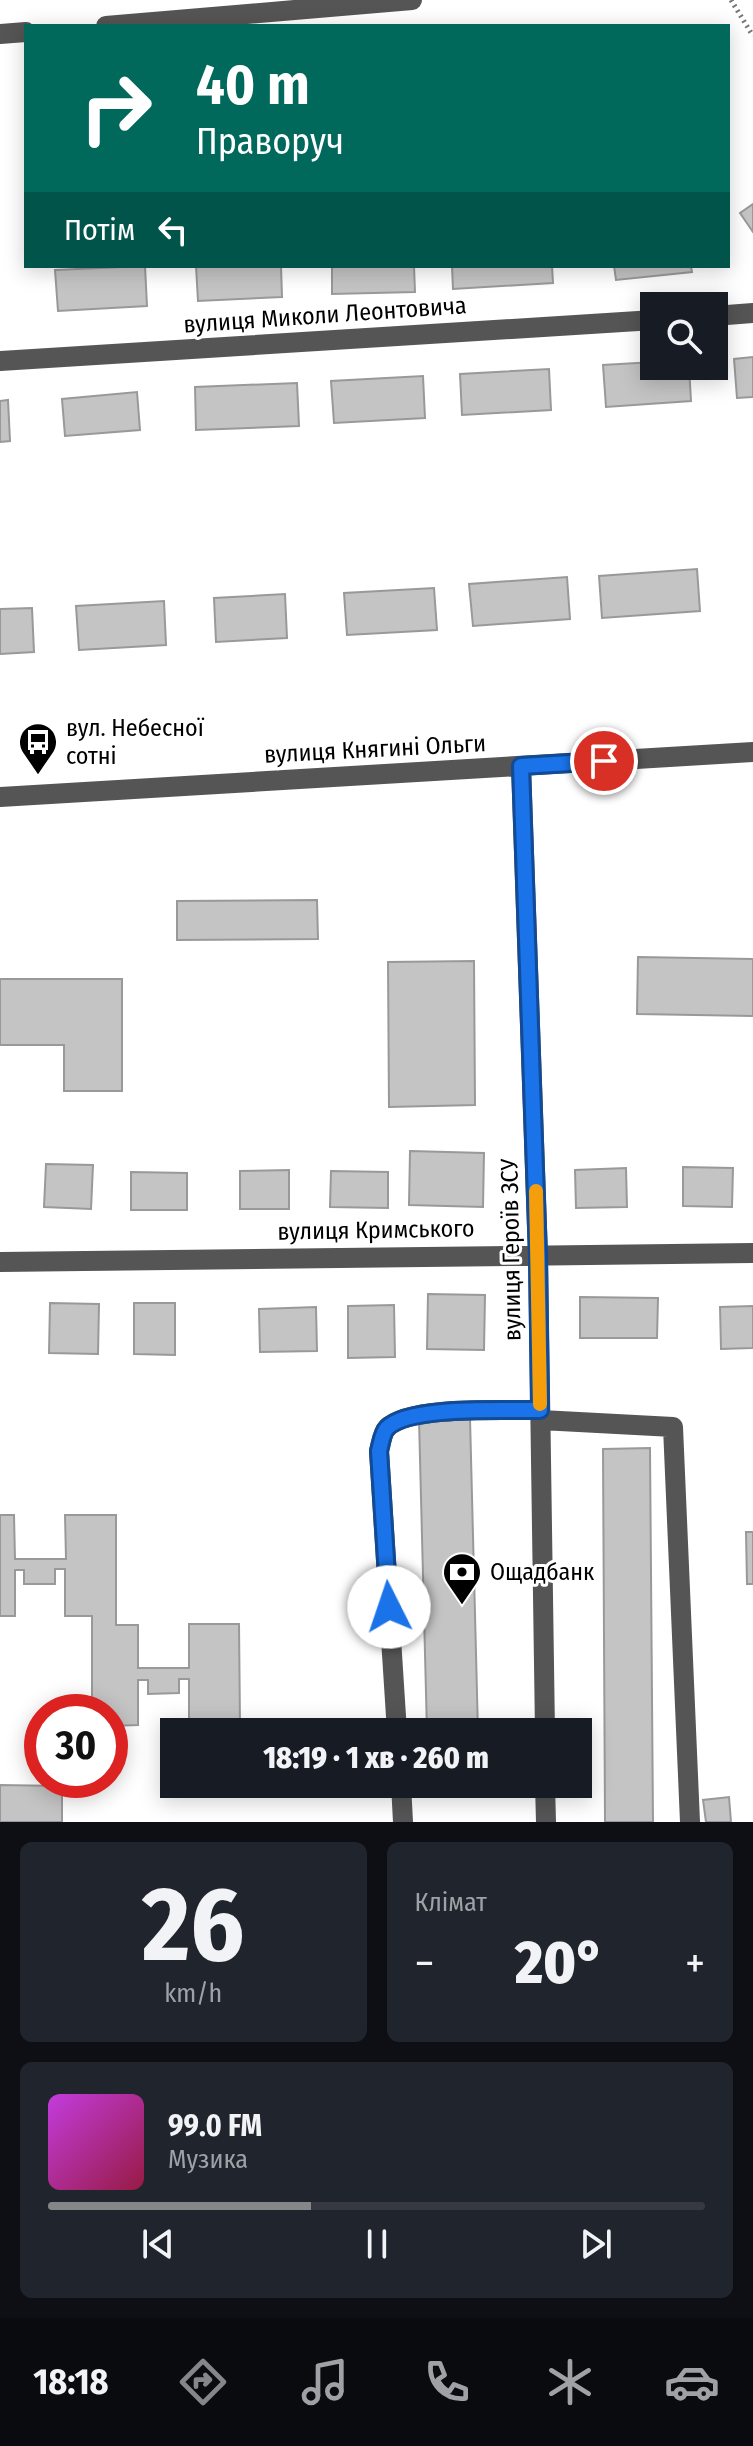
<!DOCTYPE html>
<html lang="uk">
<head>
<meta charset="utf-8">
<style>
	:root { --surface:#171b24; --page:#20242c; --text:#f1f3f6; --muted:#9ea1a6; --line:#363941; --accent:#858687 }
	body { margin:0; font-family:"Fira Sans Condensed",sans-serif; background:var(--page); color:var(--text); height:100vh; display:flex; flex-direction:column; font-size:30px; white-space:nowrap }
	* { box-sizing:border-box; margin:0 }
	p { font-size:26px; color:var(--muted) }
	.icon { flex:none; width:44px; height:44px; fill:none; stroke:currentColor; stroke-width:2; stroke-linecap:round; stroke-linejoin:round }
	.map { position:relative; height:1822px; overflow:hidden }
	.details { display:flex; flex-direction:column; gap:20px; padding:20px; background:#0d0f14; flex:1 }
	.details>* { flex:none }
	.banner { position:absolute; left:24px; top:24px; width:706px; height:244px; border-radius:0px; box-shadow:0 4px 20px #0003; background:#00695c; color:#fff; overflow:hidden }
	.fabs { position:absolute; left:640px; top:292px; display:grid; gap:16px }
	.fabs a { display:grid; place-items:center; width:88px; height:88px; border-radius:0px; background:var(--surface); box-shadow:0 4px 20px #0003; font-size:40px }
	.speed { position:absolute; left:24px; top:1694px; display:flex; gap:16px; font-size:40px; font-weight:700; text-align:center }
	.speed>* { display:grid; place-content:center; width:104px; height:104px; border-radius:50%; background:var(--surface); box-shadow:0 4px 20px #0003; line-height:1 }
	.speed .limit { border:12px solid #d22; background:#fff; color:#111 }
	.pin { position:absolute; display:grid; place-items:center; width:68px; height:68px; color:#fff; margin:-34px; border:4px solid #fff; border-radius:50%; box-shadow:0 2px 8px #0007 }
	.me { position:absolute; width:88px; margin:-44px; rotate:356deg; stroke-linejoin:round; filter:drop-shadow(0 0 6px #0008) }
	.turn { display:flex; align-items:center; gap:28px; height:168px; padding:0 40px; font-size:36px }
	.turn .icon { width:104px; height:104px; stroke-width:2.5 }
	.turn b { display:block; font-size:56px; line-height:68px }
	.then { display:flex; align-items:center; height:76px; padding:0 40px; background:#0003; gap:16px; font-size:30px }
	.big { font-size:60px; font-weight:800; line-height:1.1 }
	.details .card { flex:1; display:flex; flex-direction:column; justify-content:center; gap:12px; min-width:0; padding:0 28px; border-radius:12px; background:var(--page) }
	.details .dial { align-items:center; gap:0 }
	.dial b { font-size:104px; line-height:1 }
	.song { display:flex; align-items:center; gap:24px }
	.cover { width:96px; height:96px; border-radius:12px; background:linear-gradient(135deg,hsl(290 70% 55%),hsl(340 70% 35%)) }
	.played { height:8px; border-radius:4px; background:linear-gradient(90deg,var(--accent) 40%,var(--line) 40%) }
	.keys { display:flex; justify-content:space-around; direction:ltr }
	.heat { display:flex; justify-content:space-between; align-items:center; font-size:44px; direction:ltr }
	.details .tiles { flex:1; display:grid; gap:20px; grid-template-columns:1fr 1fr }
	.card:last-child { grid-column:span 2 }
	.trip { position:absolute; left:160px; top:1718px; width:432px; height:80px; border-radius:0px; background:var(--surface); box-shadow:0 4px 20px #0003; font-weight:800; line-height:80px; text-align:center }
	.dock { display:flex; height:128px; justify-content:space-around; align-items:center; background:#090b0e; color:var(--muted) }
	.dock .icon { width:56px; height:56px }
	.dock .current { color:var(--accent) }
	.dock b { font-size:36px; color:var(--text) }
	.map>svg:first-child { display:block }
	.building { fill:#c4c4c4; stroke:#999; stroke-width:2 }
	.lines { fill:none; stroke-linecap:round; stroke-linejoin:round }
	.path { stroke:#777; stroke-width:5; stroke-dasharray:2 4; stroke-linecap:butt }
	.minor { stroke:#555; stroke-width:20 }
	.route-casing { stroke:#114b97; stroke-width:20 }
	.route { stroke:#1a73e8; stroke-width:14 }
	.slow { stroke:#f59e0b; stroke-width:14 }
	.labels { text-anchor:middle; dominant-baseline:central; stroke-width:6; stroke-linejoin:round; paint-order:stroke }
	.street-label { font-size:24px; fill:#000; stroke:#fff }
	.poi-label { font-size:24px; fill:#000; stroke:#fff; text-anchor:start }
</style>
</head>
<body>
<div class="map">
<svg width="753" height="1822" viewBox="0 0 753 1822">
	<rect width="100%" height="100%" fill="#fff"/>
	<path class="building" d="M753 204V232L740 213Z
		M145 266 147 306 58 311 55 270Z
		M196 266H281L282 297 198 301Z
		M332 266H414L415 292 332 294Z
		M452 266H552L553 283 453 289Z
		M614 266H691L692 272 616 280Z
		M753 357V397L737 398 734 359Z
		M654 362V366H689L691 401 606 407 603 365Z
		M549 369 551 410 462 415 460 374Z
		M423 376 425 418 334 423 331 381Z
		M297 383 299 426 196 430 195 387Z
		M137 392 140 430 65 436 62 399Z
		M8 400 10 441 0 442V401Z
		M697 569 700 611 602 618 599 576Z
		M567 577 570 619 473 626 469 584Z
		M434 588 437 630 347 635 344 593Z
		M285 594 287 638 216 642 214 598Z
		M164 601 166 645 79 650 76 606Z
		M32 608 34 652 0 654V609Z
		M317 900 318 939 177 940V901Z
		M638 957 753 959V1016L637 1014Z
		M474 961 475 1105 389 1107 388 962Z
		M0 979H122V1091H64V1045H0Z
		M410 1151 484 1153 483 1207 409 1205Z
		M46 1164 93 1165 91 1209 44 1207Z
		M683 1167 733 1168 732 1207 683 1206Z
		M626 1168 627 1207 576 1208 575 1170Z
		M289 1170V1209H240V1171Z
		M331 1171 388 1172V1208L330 1207Z
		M131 1172 187 1173V1210H131Z
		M428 1294 485 1295 484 1350 427 1349Z
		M580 1297 658 1298 657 1338H580Z
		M50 1303 99 1304 98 1354 49 1353Z
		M134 1303H175V1355L134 1354Z
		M394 1305 395 1357 348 1358V1306Z
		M753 1306V1348L721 1349 720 1307Z
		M316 1307 317 1351 260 1352 259 1309Z
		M470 1418 478 1732H427L419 1419Z
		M650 1448 653 1822H605L603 1449Z
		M0 1515H14L15 1559H66L65 1515H116V1625H138V1668H189V1624H239L240 1725H189V1679H179V1693L148 1694V1680H138V1725L110 1726V1712H92V1616H65V1569H55V1584H24V1570H15V1616H0Z
		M746 1532H753V1584H747Z
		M428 1784H480V1793L428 1794Z
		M0 1785 62 1786V1822H0Z
		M729 1797 731 1822H706L703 1800Z"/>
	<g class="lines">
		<path class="path" d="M731 0 753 36"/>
		<path class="minor" d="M106 26 412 0
			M0 34 26 32
			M714 316 753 313
			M0 361 654 320
			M521 766 538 1256 545 1732
			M0 797 753 752
			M0 1262 753 1253
			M541 1420 673 1427 690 1822
			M397 1732 379 1451C381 1444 382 1433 387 1428 409 1405 507 1411 540 1410
			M401 1784 403 1822
			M545 1784 546 1822"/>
	</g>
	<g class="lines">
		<g class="route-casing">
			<path id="route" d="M389 1607 379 1451C381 1444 382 1433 387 1428 409 1405 507 1411 540 1410L538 1256 521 766 604 761"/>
		</g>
		<use href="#route" class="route"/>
		<path class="slow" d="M536 1191 540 1404"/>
	</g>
	<defs>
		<g id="bus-pin" transform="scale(2)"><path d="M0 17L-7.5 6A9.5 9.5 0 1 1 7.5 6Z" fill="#000" stroke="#fff"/><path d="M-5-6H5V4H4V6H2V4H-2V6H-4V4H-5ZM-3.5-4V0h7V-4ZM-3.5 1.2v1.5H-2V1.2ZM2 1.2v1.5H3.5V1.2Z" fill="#fff"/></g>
		<g id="bank-pin" transform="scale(2)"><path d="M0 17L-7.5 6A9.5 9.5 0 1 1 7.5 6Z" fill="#000" stroke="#fff"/><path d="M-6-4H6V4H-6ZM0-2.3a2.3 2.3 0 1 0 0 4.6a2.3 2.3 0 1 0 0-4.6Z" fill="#fff"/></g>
	</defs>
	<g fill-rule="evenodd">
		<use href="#bus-pin" x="38" y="742"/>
		<use href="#bank-pin" x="462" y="1572"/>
	</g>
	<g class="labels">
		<g class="street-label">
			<text transform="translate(325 315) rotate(-4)">вулиця Миколи Леонтовича</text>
			<text transform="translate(375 749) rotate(-3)">вулиця Княгині Ольги</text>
			<text transform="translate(376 1230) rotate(-1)">вулиця Кримського</text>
			<text transform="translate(511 1250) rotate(-91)">вулиця Героїв ЗСУ</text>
		</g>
		<g class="poi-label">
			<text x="66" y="728">вул. Небесної<tspan x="66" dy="28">сотні</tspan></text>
			<text x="490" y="1572">Ощадбанк</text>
		</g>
	</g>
</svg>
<div class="fabs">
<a><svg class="icon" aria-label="search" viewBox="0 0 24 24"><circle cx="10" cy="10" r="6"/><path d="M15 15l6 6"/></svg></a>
</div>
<div class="speed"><div class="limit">30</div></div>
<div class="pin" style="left:604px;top:761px;background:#d93025"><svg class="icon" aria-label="arrive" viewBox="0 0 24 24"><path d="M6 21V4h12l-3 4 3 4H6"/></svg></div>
<svg class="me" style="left:389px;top:1607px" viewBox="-20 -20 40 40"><circle r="19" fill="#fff"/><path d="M0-13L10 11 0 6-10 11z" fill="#1a73e8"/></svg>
<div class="trip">18:19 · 1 хв · 260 m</div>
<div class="banner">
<div class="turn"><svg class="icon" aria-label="right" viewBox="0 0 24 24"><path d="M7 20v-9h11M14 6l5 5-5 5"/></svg><div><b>40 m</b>Праворуч</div></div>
<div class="then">Потім<svg class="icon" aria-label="left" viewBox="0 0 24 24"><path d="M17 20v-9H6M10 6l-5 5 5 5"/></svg></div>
</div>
</div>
<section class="details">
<div class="tiles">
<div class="card dial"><b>26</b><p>km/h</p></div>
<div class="card"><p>Клімат</p>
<div class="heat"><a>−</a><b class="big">20°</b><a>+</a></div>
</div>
<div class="card">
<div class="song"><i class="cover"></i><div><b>99.0 FM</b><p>Музика</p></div></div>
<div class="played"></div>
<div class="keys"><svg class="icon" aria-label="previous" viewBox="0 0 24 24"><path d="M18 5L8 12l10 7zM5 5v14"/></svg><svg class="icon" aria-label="pause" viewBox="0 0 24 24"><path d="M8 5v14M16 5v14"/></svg><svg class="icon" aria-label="next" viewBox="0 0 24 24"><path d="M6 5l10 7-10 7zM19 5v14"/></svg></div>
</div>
</div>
</section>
<nav class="dock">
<b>18:18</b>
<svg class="icon current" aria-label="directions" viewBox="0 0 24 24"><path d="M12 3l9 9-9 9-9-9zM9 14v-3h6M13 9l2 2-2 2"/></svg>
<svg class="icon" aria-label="music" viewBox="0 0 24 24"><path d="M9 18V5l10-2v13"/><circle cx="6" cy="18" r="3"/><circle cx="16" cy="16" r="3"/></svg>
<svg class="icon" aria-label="phone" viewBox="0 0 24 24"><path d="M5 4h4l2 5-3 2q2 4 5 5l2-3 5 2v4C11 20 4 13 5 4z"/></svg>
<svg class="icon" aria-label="climate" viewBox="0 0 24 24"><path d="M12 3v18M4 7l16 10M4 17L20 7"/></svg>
<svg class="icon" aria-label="car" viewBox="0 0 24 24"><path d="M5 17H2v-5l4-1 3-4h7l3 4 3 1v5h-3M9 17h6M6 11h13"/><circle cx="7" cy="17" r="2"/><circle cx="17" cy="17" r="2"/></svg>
</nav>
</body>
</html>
